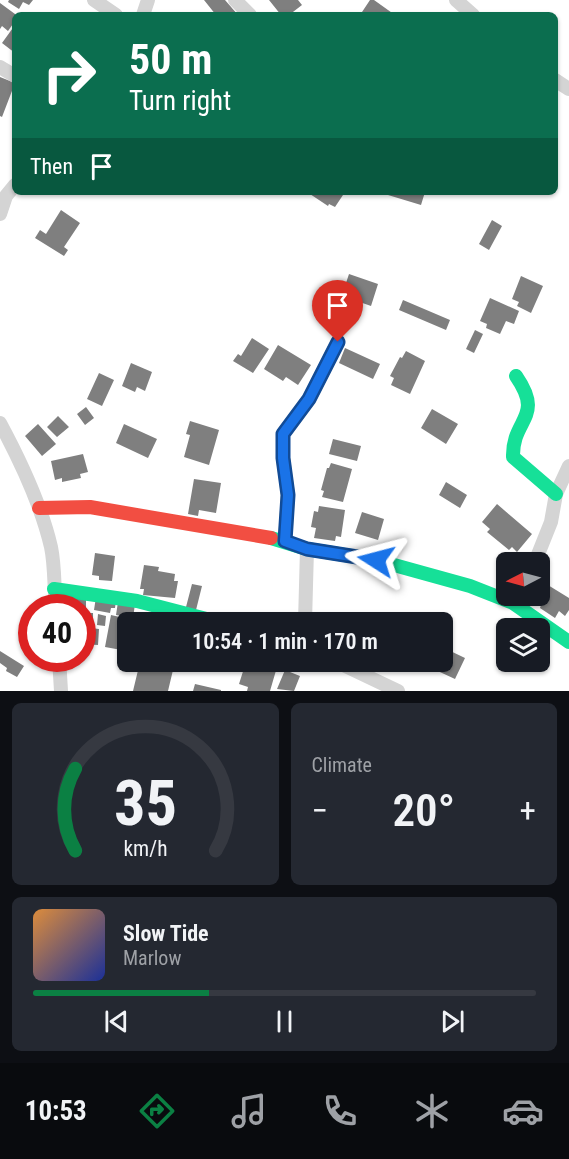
<!DOCTYPE html>
<html lang="en">
<head>
<meta charset="utf-8">
<style>
	:root { --surface:#171b24; --page:#242831; --text:#f1f3f6; --muted:#9ea1a6; --line:#363941; --accent:#0b8043 }
	body { margin:0; font-family:"Roboto Condensed",sans-serif; background:var(--page); color:var(--text); height:100vh; display:flex; flex-direction:column; font-size:22px; white-space:nowrap }
	* { box-sizing:border-box; margin:0 }
	p { font-size:20px; color:var(--muted) }
	.icon { flex:none; width:33px; height:33px; fill:none; stroke:currentColor; stroke-width:2; stroke-linecap:round; stroke-linejoin:round }
	.map { position:relative; height:691px; overflow:hidden }
	.side { display:flex; flex-direction:column; gap:12px; padding:12px; background:#0d0f14; flex:1 }
	.side>* { flex:none }
	.guide { position:absolute; left:12px; top:12px; width:546px; height:183px; border-radius:9px; box-shadow:0 2px 4px #0004; background:#0b6e4f; color:#fff; overflow:hidden }
	.needle { width:39px; rotate:264deg }
	.buttons { position:absolute; left:496px; top:552px; display:grid; gap:12px }
	.buttons a { display:grid; place-items:center; width:54px; height:54px; border-radius:9px; background:var(--surface); box-shadow:0 2px 4px #0004; font-size:30px }
	.speed { position:absolute; left:18px; top:594px; display:flex; gap:12px; font-size:30px; font-weight:700; text-align:center }
	.speed>* { display:grid; place-content:center; width:78px; height:78px; border-radius:50%; background:var(--surface); box-shadow:0 2px 4px #0004; line-height:1 }
	.speed .limit { border:9px solid #d22; background:#fff; color:#111 }
	.pin { position:absolute; display:grid; place-items:center; width:51px; height:51px; color:#fff; margin:-62px -26px; border-radius:50% 50% 50% 0; rotate:-45deg; box-shadow:0 0 6px #0007 }
	.pin .icon { rotate:45deg }
	.me { position:absolute; width:66px; margin:-33px; rotate:279deg; stroke-linejoin:round; filter:drop-shadow(0 0 4px #0008) }
	.turn { display:flex; align-items:center; gap:21px; height:126px; padding:0 18px; font-size:27px }
	.turn .icon { width:78px; height:78px; stroke-width:2.5 }
	.turn b { display:block; font-size:42px; line-height:51px }
	.then { display:flex; align-items:center; height:57px; padding:0 18px; background:#0003; gap:12px; font-size:22px }
	.big { font-size:45px; font-weight:600; line-height:1.1 }
	.side .tile { flex:1; display:flex; flex-direction:column; justify-content:center; gap:9px; min-width:0; padding:0 21px; border-radius:9px; background:var(--page) }
	.side .dial { align-items:center; gap:0 }
	.dial svg { height:156px; overflow:visible; fill:none; stroke:var(--line); stroke-width:7; stroke-linecap:round; text-anchor:middle }
	.dial text { fill:var(--text); stroke:none }
	.song { display:flex; align-items:center; gap:18px }
	.cover { width:72px; height:72px; border-radius:9px; background:linear-gradient(135deg,hsl(30 70% 55%),hsl(230 70% 35%)) }
	.played { height:6px; border-radius:3px; background:linear-gradient(90deg,var(--accent) 35%,var(--line) 35%) }
	.keys { display:flex; justify-content:space-around; direction:ltr }
	.heat { display:flex; justify-content:space-between; align-items:center; font-size:33px; direction:ltr }
	.side .tiles { flex:1; display:grid; gap:12px; grid-template-columns:1fr 1fr }
	.tile:last-child { grid-column:span 2 }
	.trip { position:absolute; left:117px; top:612px; width:336px; height:60px; border-radius:9px; background:var(--surface); box-shadow:0 2px 4px #0004; font-weight:600; line-height:60px; text-align:center }
	.tabs { display:flex; height:96px; justify-content:space-around; align-items:center; background:#090b0e; color:var(--muted) }
	.tabs .icon { width:42px; height:42px }
	.tabs .selected { color:var(--accent) }
	.tabs b { font-size:27px; color:var(--text) }
	.map>svg:first-child { display:block }
	.building { fill:#7f7f7f }
	.lines { fill:none; stroke-linecap:round; stroke-linejoin:round }
	.street { stroke:#d4d4d4; stroke-width:14 }
	.fast { stroke:#16e098; stroke-width:14 }
	.slow { stroke:#ffcf43; stroke-width:14 }
	.jam { stroke:#f24e42; stroke-width:14 }
	.route-casing { stroke:#114b97; stroke-width:15 }
	.route { stroke:#1a73e8; stroke-width:10 }
</style>
</head>
<body>
<div class="map">
<svg width="569" height="691" viewBox="0 0 569 691">
	<rect width="100%" height="100%" fill="#fff"/>
	<path class="building" d="M9 0H33L29 5 23 2 19 9 8 2Z
		M204 0H225L238 15H216Z
		M269 0H298L302 5 289 15H281Z
		M370 0H374L395 15H360Z
		M0 3 15 14V21L8 31 2 26 0 29Z
		M15 25V53L2 43Z
		M0 77 15 83 2 117 0 116Z
		M307 192H338L343 195 335 207 329 204 328 206Z
		M389 192H425L421 205 388 195Z
		M61 210 80 223 64 247 68 250 64 256 35 238 40 230 46 234Z
		M492 220 502 226 489 250 479 244Z
		M349 274 378 284 371 306 354 300 352 309 339 304Z
		M521 276 543 286 531 313 517 306 519 302 512 299Z
		M490 298 519 311 514 324 506 321 500 334 486 328 487 324 480 321Z
		M403 300 450 320 446 330 399 310Z
		M475 330 483 334 474 353 466 349Z
		M252 338 269 349 253 373 233 361 238 354 241 356Z
		M278 345 311 365 298 385 286 377 283 381 264 369Z
		M345 348 380 364 373 379 339 363Z
		M406 351 425 361 410 394 391 385 394 378 390 376 400 357 402 358Z
		M131 363 152 372 145 391 137 387 135 392 122 386Z
		M99 373 114 380 102 406 87 399Z
		M86 407 94 418 85 425 77 414Z
		M432 409 458 424 446 444 421 428Z
		M58 416 69 427 57 437 47 427Z
		M190 421 219 430 209 465 184 457 190 435 186 434Z
		M38 424 56 444 42 456 25 436Z
		M124 424 157 439 148 458 116 443Z
		M333 439 361 446 357 461 329 454Z
		M83 454 88 472 80 474 81 478 62 482V478L55 480 51 461Z
		M331 463 352 469 343 502 322 497 324 491 321 490 327 468H329Z
		M194 479 221 483 216 513 199 510 198 516 188 514Z
		M446 482 467 495 460 508 439 495Z
		M497 504 532 534 517 552 512 547 509 550 487 532 490 529 482 522Z
		M319 506 345 510 341 537 336 536 335 541 314 538 316 528 311 527 314 511 318 512Z
		M362 512 384 519 378 540 355 533Z
		M95 553 115 556 112 581 99 580V576L92 575Z
		M144 565 159 567 158 571 175 574 174 581H178L175 598 143 595 144 589H140Z
		M543 582 569 598V610L565 616 559 611 555 618 540 608 541 605 533 600 535 596H540V587Z
		M192 584 202 586 196 610 186 607Z
		M73 592H86V608H74Z
		M96 597 116 601 115 608H111L110 613 94 610Z
		M118 602 135 604 133 618 116 615Z
		M82 613H93V626H82Z
		M98 614 106 616 105 626 97 625Z
		M111 615 133 620V622H128L127 651 105 647Z
		M82 627 99 629 98 645 82 644Z
		M442 647 465 658 455 679 429 667 431 662H442Z
		M0 651 24 666 17 677 6 671 7 668 0 663Z
		M140 662 173 670 168 691H133Z
		M246 662H264L277 667 270 691H247L248 687 239 684Z
		M285 670 300 676 294 691 277 689Z
		M195 684 221 690V691H193Z"/>
	<g class="lines">
		<path class="street" d="M94 0 116 15
			M235 0 250 15
			M456 0 473 15
			M143 15 148 0
			M0 67 15 76
			M555 80 569 89
			M0 214 6 196 15 185
			M0 423C21 462 41 504 51 547 55 566 54 588 56 608
			M535 562 551 522 556 494 569 466
			M305 622 307 549
			M59 658 61 691
			M337 662 398 691"/>
		<path class="fast" d="M516 376C545 418 512 418 513 457L556 494
			M271 538 307 549 376 560 470 586 513 603 569 642
			M54 589 137 601 218 622"/>
		<path class="slow" d="M285 541 288 495 283 458V434L309 399 338 342"/>
		<path class="jam" d="M39 508 90 507 271 538"/>
	</g>
	<g class="lines">
		<g class="route-casing">
			<path id="route" d="M338 342 309 399 283 434V458L288 495 285 541 307 549 376 560"/>
		</g>
		<use href="#route" class="route"/>
	</g>
</svg>
<div class="buttons">
<a><svg class="needle" viewBox="-14 -14 28 28"><path d="M0-13l5 13h-10z" fill="#e53935"/><path d="M0 13l5-13h-10z" fill="#9ea1a6"/></svg></a>
<a><svg class="icon" aria-label="layers" viewBox="0 0 24 24"><path d="M12 4l9 5-9 5-9-5zM3 14l9 5 9-5"/></svg></a>
</div>
<div class="speed"><div class="limit">40</div></div>
<div class="pin" style="left:338px;top:342px;background:#d93025"><svg class="icon" aria-label="arrive" viewBox="0 0 24 24"><path d="M6 21V4h12l-3 4 3 4H6"/></svg></div>
<svg class="me" style="left:376px;top:560px" viewBox="-20 -20 40 40"><path d="M0-17L14 15 0 8-14 15z" fill="#1a73e8" stroke="#fff" stroke-width="4"/></svg>
<div class="trip">10:54 · 1 min · 170 m</div>
<div class="guide">
<div class="turn"><svg class="icon" aria-label="right" viewBox="0 0 24 24"><path d="M7 20v-9h11M14 6l5 5-5 5"/></svg><div><b>50 m</b>Turn right</div></div>
<div class="then">Then<svg class="icon" aria-label="arrive" viewBox="0 0 24 24"><path d="M6 21V4h12l-3 4 3 4H6"/></svg></div>
</div>
</div>
<section class="side">
<div class="tiles">
<div class="tile dial"><svg viewBox="0 0 100 80">
<path d="M14 69A42 42 0 1 1 86 69"/>
<path d="M14 69A42 42 0 0 1 14 27" stroke="#0b8043"/>
<text x="50" y="56" font-size="32" font-weight="700">35</text>
<text x="50" y="72" font-size="11">km/h</text>
</svg></div>
<div class="tile"><p>Climate</p>
<div class="heat"><a>−</a><b class="big">20°</b><a>+</a></div>
</div>
<div class="tile">
<div class="song"><i class="cover"></i><div><b>Slow Tide</b><p>Marlow</p></div></div>
<div class="played"></div>
<div class="keys"><svg class="icon" aria-label="previous" viewBox="0 0 24 24"><path d="M18 5L8 12l10 7zM5 5v14"/></svg><svg class="icon" aria-label="pause" viewBox="0 0 24 24"><path d="M8 5v14M16 5v14"/></svg><svg class="icon" aria-label="next" viewBox="0 0 24 24"><path d="M6 5l10 7-10 7zM19 5v14"/></svg></div>
</div>
</div>
</section>
<nav class="tabs">
<b>10:53</b>
<svg class="icon selected" aria-label="directions" viewBox="0 0 24 24"><path d="M12 3l9 9-9 9-9-9zM9 14v-3h6M13 9l2 2-2 2"/></svg>
<svg class="icon" aria-label="music" viewBox="0 0 24 24"><path d="M9 18V5l10-2v13"/><circle cx="6" cy="18" r="3"/><circle cx="16" cy="16" r="3"/></svg>
<svg class="icon" aria-label="phone" viewBox="0 0 24 24"><path d="M5 4h4l2 5-3 2q2 4 5 5l2-3 5 2v4C11 20 4 13 5 4z"/></svg>
<svg class="icon" aria-label="climate" viewBox="0 0 24 24"><path d="M12 3v18M4 7l16 10M4 17L20 7"/></svg>
<svg class="icon" aria-label="car" viewBox="0 0 24 24"><path d="M5 17H2v-5l4-1 3-4h7l3 4 3 1v5h-3M9 17h6M6 11h13"/><circle cx="7" cy="17" r="2"/><circle cx="17" cy="17" r="2"/></svg>
</nav>
</body>
</html>
